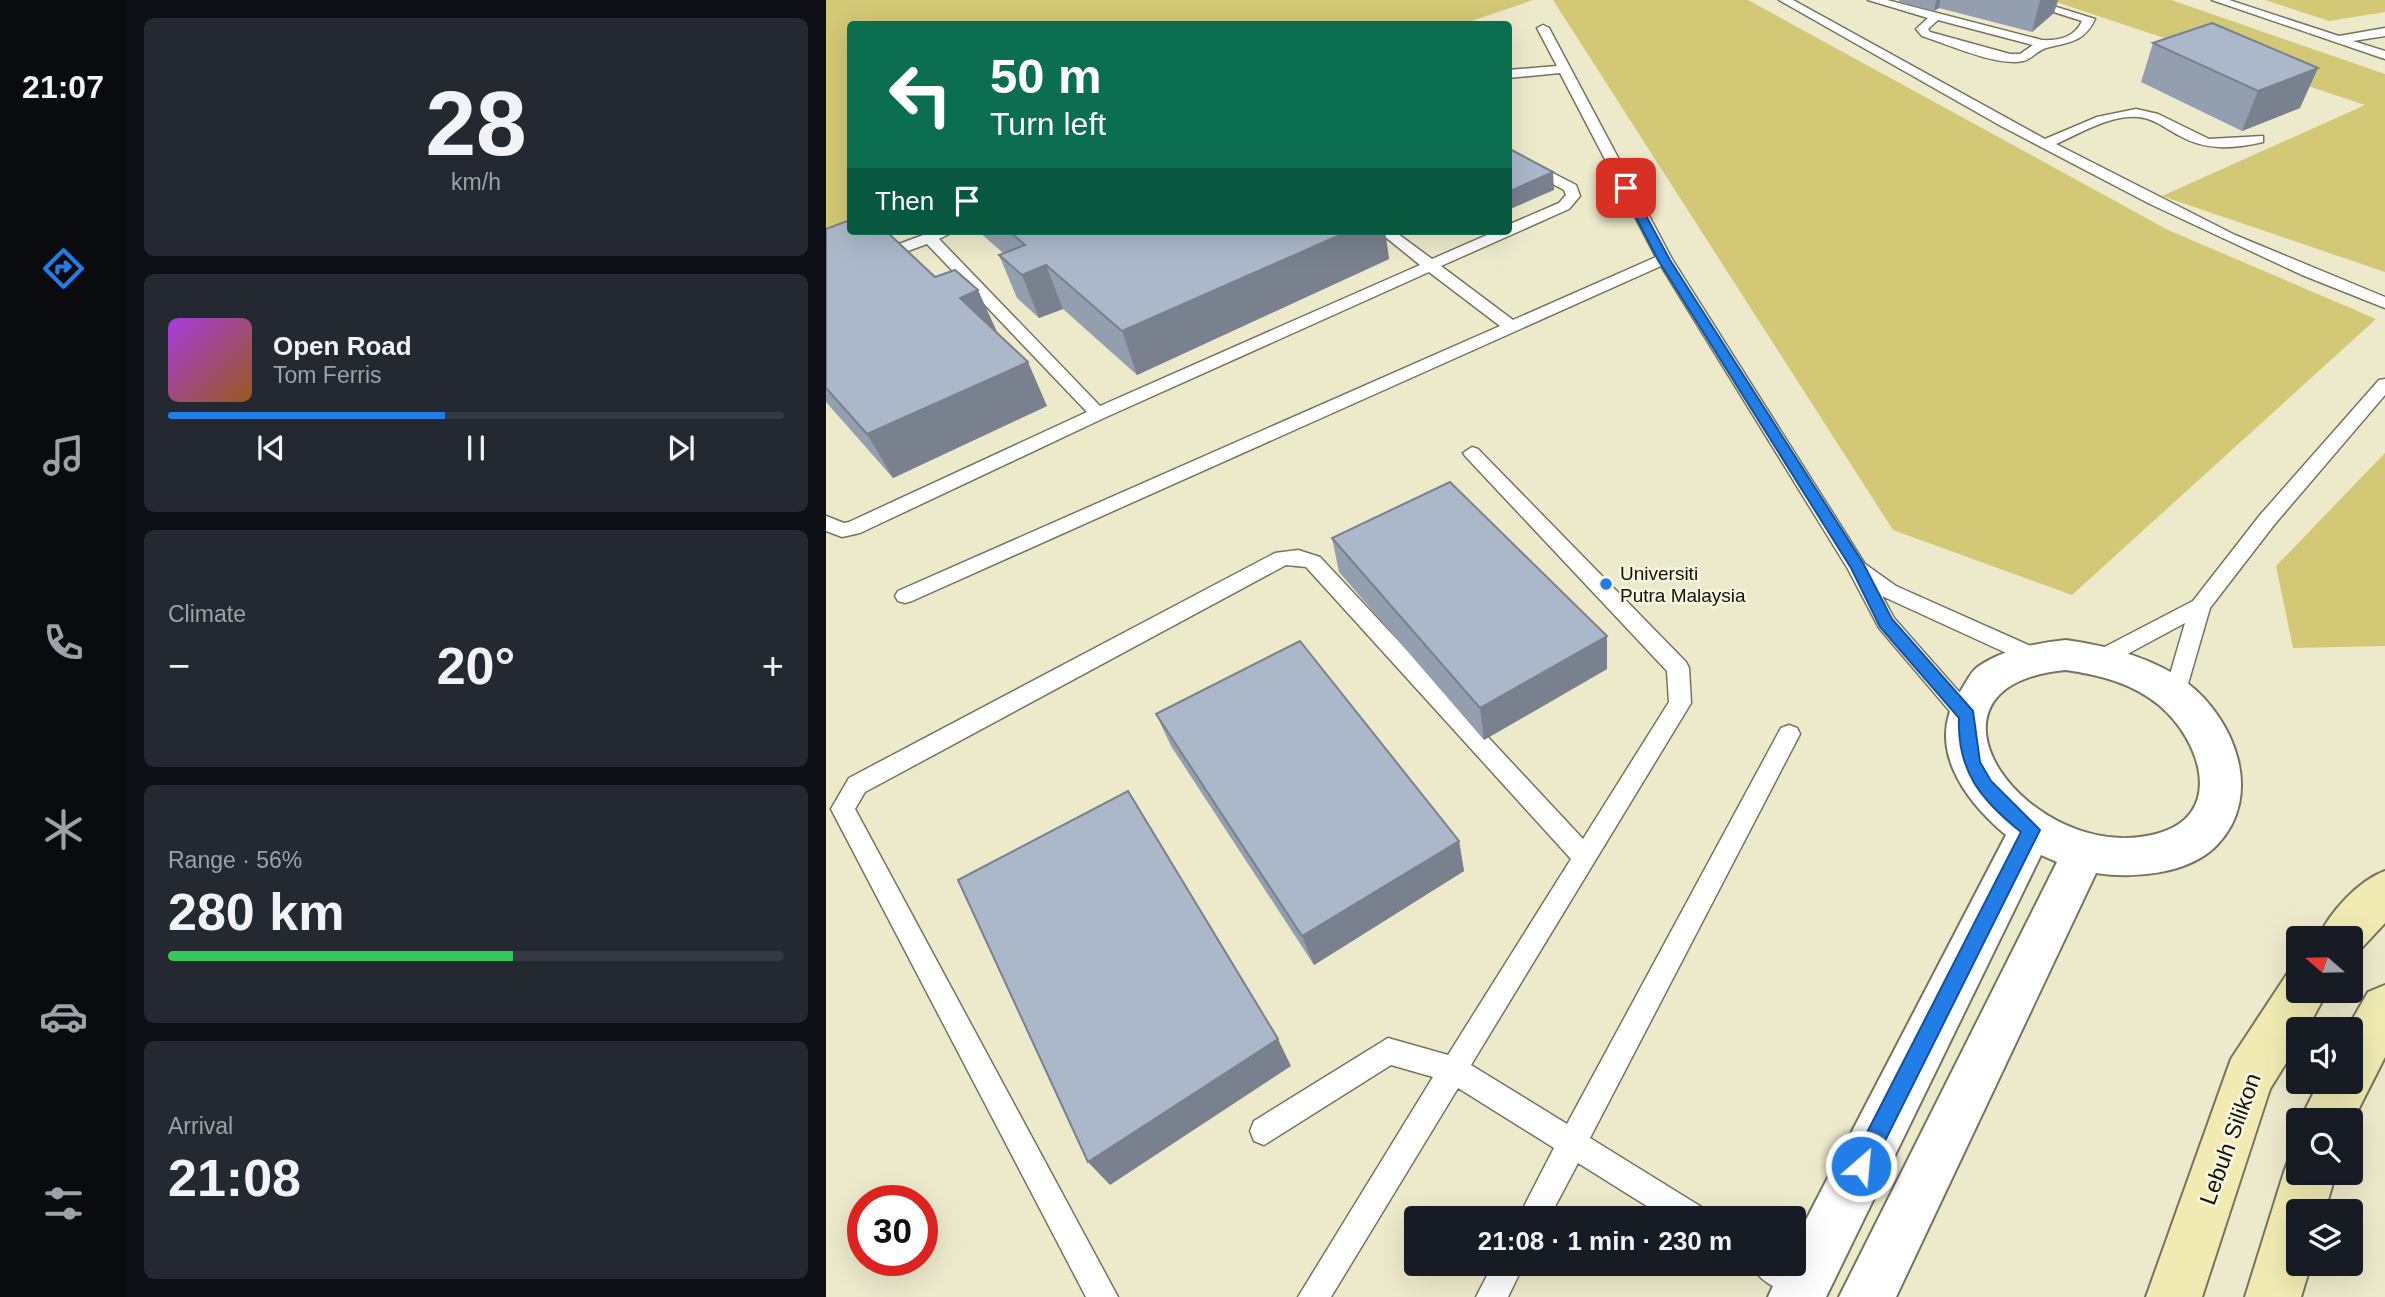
<!DOCTYPE html>
<html lang="en">
<head>
<meta charset="utf-8">
<style>
	:root { --surface:#171b24; --page:#242831; --text:#f1f3f6; --muted:#9ea1a6; --line:#363941; --accent:#237de6 }
	body { margin:0; font-family:Arial,sans-serif; background:var(--page); color:var(--text); height:100vh; display:flex; flex-direction:column; font-size:26px; white-space:nowrap }
	* { box-sizing:border-box; margin:0 }
	p { font-size:23px; color:var(--muted) }
	.icon { flex:none; width:38px; height:38px; fill:none; stroke:currentColor; stroke-width:2; stroke-linecap:round; stroke-linejoin:round }
	.map { position:relative; flex:1; overflow:hidden }
	.sheet { display:flex; flex-direction:column; gap:18px; padding:18px; background:#0d0f14; width:700px }
	.sheet>* { flex:none }
	.top-card { position:absolute; left:21px; top:21px; width:665px; height:214px; border-radius:7px; box-shadow:0 7px 28px #0002; background:#0b6e4f; color:#fff; overflow:hidden }
	.needle { width:46px; rotate:290deg }
	.controls { position:absolute; left:1460px; top:926px; display:grid; gap:14px }
	.controls a { display:grid; place-items:center; width:77px; height:77px; border-radius:7px; background:var(--surface); box-shadow:0 7px 28px #0002; font-size:35px }
	.speed { position:absolute; left:21px; top:1185px; display:flex; gap:14px; font-size:35px; font-weight:700; text-align:center }
	.speed>* { display:grid; place-content:center; width:91px; height:91px; border-radius:50%; background:var(--surface); box-shadow:0 7px 28px #0002; line-height:1 }
	.speed .limit { border:10px solid #d22; background:#fff; color:#111 }
	.pin { position:absolute; display:grid; place-items:center; width:60px; height:60px; color:#fff; margin:-30px; border-radius:14px; box-shadow:0 4px 10px #0006 }
	.me { position:absolute; width:77px; margin:-38px; rotate:27deg; stroke-linejoin:round; filter:drop-shadow(0 0 5px #0008) }
	.turn { display:flex; align-items:center; gap:24px; height:147px; padding:0 28px; font-size:32px }
	.turn .icon { width:91px; height:91px; stroke-width:2.5 }
	.turn b { display:block; font-size:49px; line-height:60px }
	.then { display:flex; align-items:center; height:66px; padding:0 28px; background:#0003; gap:14px; font-size:26px }
	.big { font-size:52px; font-weight:700; line-height:1.1 }
	.sheet .tile { flex:1; display:flex; flex-direction:column; justify-content:center; gap:10px; min-width:0; padding:0 24px; border-radius:10px; background:var(--page) }
	.sheet .dial { align-items:center; gap:0 }
	.dial b { font-size:91px; line-height:1 }
	.song { display:flex; align-items:center; gap:21px }
	.cover { width:84px; height:84px; border-radius:10px; background:linear-gradient(135deg,hsl(280 70% 55%),hsl(30 70% 35%)) }
	.played { height:7px; border-radius:4px; background:linear-gradient(90deg,var(--accent) 45%,var(--line) 45%) }
	.keys { display:flex; justify-content:space-around; direction:ltr }
	.heat { display:flex; justify-content:space-between; align-items:center; font-size:38px; direction:ltr }
	.charge { height:10px; border-radius:5px; background:linear-gradient(90deg,#34c759 56%,var(--line) 0) }
	.trip { position:absolute; left:578px; top:1206px; width:402px; height:70px; border-radius:7px; background:var(--surface); box-shadow:0 7px 28px #0002; font-weight:700; line-height:70px; text-align:center }
	main { display:flex; flex:1; min-height:0 }
	.tab-bar { display:flex; flex-direction:column; width:126px; justify-content:space-around; align-items:center; background:#090b0e; color:var(--muted) }
	.tab-bar .icon { width:49px; height:49px }
	.tab-bar .current { color:var(--accent) }
	.tab-bar b { font-size:32px; color:var(--text) }
	.map>svg:first-child { display:block }
	.built { fill:#edeacc; fill-rule:evenodd }
	.green { fill:#d2c876 }
	.lines { fill:none; stroke-linecap:round; stroke-linejoin:round }
	.lane-casing { stroke:#767460; stroke-width:3 }
	.street-casing { stroke:#767460; stroke-width:4 }
	.secondary-casing { stroke:#767460; stroke-width:4 }
	.lane { fill:#fff; fill-rule:evenodd }
	.street { fill:#fff; fill-rule:evenodd }
	.secondary { fill:#f1ebb3; fill-rule:evenodd }
	.wall { fill:#939eae }
	.shaded-wall { fill:#78818d }
	.building { fill:#abb8ca; stroke:#78818d; stroke-width:2 }
	.route { fill:#237de6; stroke:#175196; stroke-width:2 }
	.poi-dot { fill:#237de6; stroke:#f9f7e0; stroke-width:2.5 }
	.labels { text-anchor:middle; dominant-baseline:central; stroke-width:5; stroke-linejoin:round; paint-order:stroke }
	.poi-label { font-size:19px; fill:#13120a; stroke:#f9f7e0; text-anchor:start }
	.near-street-label { font-size:23px; fill:#13120a; stroke:#f9f7e0 }
</style>
</head>
<body>
<main>
<nav class="tab-bar">
<b>21:07</b>
<svg class="icon current" aria-label="directions" viewBox="0 0 24 24"><path d="M12 3l9 9-9 9-9-9zM9 14v-3h6M13 9l2 2-2 2"/></svg>
<svg class="icon" aria-label="music" viewBox="0 0 24 24"><path d="M9 18V5l10-2v13"/><circle cx="6" cy="18" r="3"/><circle cx="16" cy="16" r="3"/></svg>
<svg class="icon" aria-label="phone" viewBox="0 0 24 24"><path d="M5 4h4l2 5-3 2q2 4 5 5l2-3 5 2v4C11 20 4 13 5 4z"/></svg>
<svg class="icon" aria-label="climate" viewBox="0 0 24 24"><path d="M12 3v18M4 7l16 10M4 17L20 7"/></svg>
<svg class="icon" aria-label="car" viewBox="0 0 24 24"><path d="M5 17H2v-5l4-1 3-4h7l3 4 3 1v5h-3M9 17h6M6 11h13"/><circle cx="7" cy="17" r="2"/><circle cx="17" cy="17" r="2"/></svg>
<svg class="icon" aria-label="filters" viewBox="0 0 24 24"><path d="M4 7h16M4 17h16"/><circle cx="9" cy="7" r="2"/><circle cx="15" cy="17" r="2"/></svg>
</nav>
<section class="sheet">
<div class="tile dial"><b>28</b><p>km/h</p></div>
<div class="tile">
<div class="song"><i class="cover"></i><div><b>Open Road</b><p>Tom Ferris</p></div></div>
<div class="played"></div>
<div class="keys"><svg class="icon" aria-label="previous" viewBox="0 0 24 24"><path d="M18 5L8 12l10 7zM5 5v14"/></svg><svg class="icon" aria-label="pause" viewBox="0 0 24 24"><path d="M8 5v14M16 5v14"/></svg><svg class="icon" aria-label="next" viewBox="0 0 24 24"><path d="M6 5l10 7-10 7zM19 5v14"/></svg></div>
</div>
<div class="tile"><p>Climate</p>
<div class="heat"><a>−</a><b class="big">20°</b><a>+</a></div>
</div>
<div class="tile"><p>Range · 56%</p><b class="big">280 km</b><div class="charge"></div></div>
<div class="tile"><p>Arrival</p><b class="big">21:08</b></div>
</section>
<div class="map">
<svg width="1559" height="1297" viewBox="0 0 1559 1297">
	<rect width="100%" height="100%" fill="#f9f7e0"/>
	<path class="built" d="M0 0H1559V1297H0ZM24 24H682V231H24ZM1472 938H1524V990H1472ZM1472 1029H1524V1082H1472ZM1472 1120H1524V1172H1472ZM37 1200H96V1260H37ZM1472 1211H1524V1264H1472ZM590 1218H968V1264H590Z"/>
	<path class="green" d="M0 0H707L637 24H24V231L0 250Z
		M727 0H922L1342 230 1550 319 1246 595 1067 530Z
		M1224 0H1345L1559 74V272L1336 196 1539 105Z
		M1439 0H1559V12L1503 21Z
		M1559 453V646L1467 648 1450 566Z"/>
	<g class="lines">
		<g class="lane-casing">
			<path id="lane" d="M953 0H967L1219 139 1271 117 1310 109 1332 114 1383 139 1437 136V142C1406 149 1380 151 1352 135 1339 128 1327 118 1312 117 1284 115 1255 133 1230 144L1409 235 1559 297V308L1476 275 1324 204 1175 126Z
				M1042 0H1061L1216 40C1233 41 1249 37 1256 21L1190 0H1208L1269 19C1258 43 1242 42 1220 48 1212 50 1206 59 1197 61 1172 67 1121 44 1096 36L1090 29 1102 18ZM1112 20 1207 45 1194 54H1184L1104 32 1102 29Z
				M1386 0H1403L1513 36 1559 28V36L1527 41 1559 51V59Z
				M717 25 723 28 846 259 1039 564 1070 586 1216 651 1220 657 1216 663 1209 665 1202 663 1056 596 1068 618 1149 710 1152 716 1149 722 1141 725 1133 722 1053 628 1022 569 835 266 86 601 79 603 72 601 69 596 72 591 674 326 603 272 278 418 34 533 16 537 0 531V516L18 523 23 522 261 412 101 244 0 281V271L108 231H129L113 239 274 406 594 265 552 231H568L606 259 670 231H682V225L733 203 740 195 738 190 682 160V150L750 185 754 196 743 209 615 266 687 320 830 257 734 73 682 78V70L731 66 711 28Z
				M1559 379V395L1448 525 1384 608 1357 701 1349 703 1341 701 1338 695 1359 623 1281 665 1274 667 1267 665 1263 659 1267 653 1367 601 1434 515 1553 380Z
				M646 447 652 449 860 662 863 668 865 703 645 1065 741 1124 955 728 963 725 971 728 974 734 764 1138 877 1208 882 1218H840L752 1163 723 1218H692L728 1148 632 1088 505 1297H472L607 1077 565 1065 438 1145 428 1141 424 1131 428 1121 562 1038 622 1055 745 859 480 567 460 565 39 792 29 809 292 1297H260L5 809 23 778 449 553 472 550 494 557 757 839 843 702 841 671 640 457 637 453Z
				M968 1263 986 1274 990 1285 986 1296C964 1297 933 1284 925 1264Z
				M667 1264H698L682 1297H650Z"/>
		</g>
		<g class="street-casing">
			<path id="street" d="M1240 640C1282 646 1325 657 1360 682 1408 718 1439 795 1391 845 1363 874 1308 879 1270 873L1070 1297H1013L1231 862 1215 855 1000 1297H942L957 1264H968V1243L1180 835C1138 800 1098 745 1134 692 1140 683 1144 672 1153 666 1178 649 1211 643 1240 640ZM1240 670C1274 675 1306 683 1333 705 1375 740 1400 816 1330 834 1204 867 1070 686 1240 670Z"/>
		</g>
		<g class="secondary-casing">
			<path id="secondary" d="M1559 871V923L1531 953 1524 956V938H1492C1504 912 1532 881 1559 871Z
				M1472 970V990H1502L1481 1029H1472V1044L1444 1089 1376 1297H1320L1405 1059 1461 974Z
				M1559 985V1057L1524 1126V1120H1474L1493 1082H1524V1029H1521L1542 992Z
				M1472 1151V1172H1510L1499 1211H1472V1264H1485L1475 1297H1419L1458 1172 1465 1153Z"/>
		</g>
		<use href="#lane" class="lane"/>
		<use href="#street" class="street"/>
		<use href="#secondary" class="secondary"/>
	</g>
	<path class="wall" d="M1073 0H1232L1228 13 1206 32 1113 8 1108 11 1073 2Z
		M1327 43 1474 108 1416 131 1315 82Z
		M0 229 172 334 221 406 67 478 0 402Z
		M152 231H559L563 259 311 375 237 309 213 318 191 298 173 255 177 253Z
		M506 538 781 636V669L658 740 513 572Z
		M330 714 633 841 638 871 488 965 345 746Z"/>
	<path class="shaded-wall" d="M1110 0H1114L1113 8 1108 11Z
		M1214 0H1232L1228 13 1206 32Z
		M1492 68 1474 108 1416 131 1432 91Z
		M727 172 728 190 682 210V192Z
		M523 231H559L563 259 311 375 296 331Z
		M220 265 237 309 213 318 196 275Z
		M152 290 172 334 134 298Z
		M202 362 221 406 67 478 41 434Z
		M781 636V669L658 740 654 708Z
		M633 841 638 871 488 965 476 936Z
		M452 1039 465 1066 284 1185 262 1162Z"/>
	<path class="building" d="M1386 23 1492 68 1432 91 1327 43Z
		M682 148 727 172 682 192Z
		M24 220V231H60L109 277 129 270 152 290 134 298 202 362 41 434 0 388V229Z
		M183 231H523L296 331 220 265 196 275 173 255 199 245Z
		M624 482 781 636 654 708 506 538Z
		M474 641 633 841 476 936 330 714Z
		M302 791 452 1039 262 1162 132 880Z"/>
	<path class="route" d="M796 186 805 188 844 260 1037 563 1066 619 1147 711 1154 762 1165 781 1214 830 1043 1173 1035 1176 1028 1173 1025 1166 1028 1158 1195 832C1155 800 1131 771 1133 718L1054 627 1025 568 832 260 795 188Z"/>
	<circle class="poi-dot" cx="780" cy="584" r="7"/>
	<g class="labels">
		<g class="poi-label">
			<text x="794" y="573">Universiti<tspan x="794" dy="22">Putra Malaysia</tspan></text>
		</g>
		<g class="near-street-label">
			<text transform="translate(1404 1139) rotate(-70)">Lebuh Silikon</text>
		</g>
	</g>
</svg>
<div class="controls">
<a><svg class="needle" viewBox="-14 -14 28 28"><path d="M0-13l5 13h-10z" fill="#e53935"/><path d="M0 13l5-13h-10z" fill="#9ea1a6"/></svg></a>
<a><svg class="icon" aria-label="sound" viewBox="0 0 24 24"><path d="M4 9h4l5-4v14l-5-4H4zM17 9q2 3 0 6"/></svg></a>
<a><svg class="icon" aria-label="search" viewBox="0 0 24 24"><circle cx="10" cy="10" r="6"/><path d="M15 15l6 6"/></svg></a>
<a><svg class="icon" aria-label="layers" viewBox="0 0 24 24"><path d="M12 4l9 5-9 5-9-5zM3 14l9 5 9-5"/></svg></a>
</div>
<div class="speed"><div class="limit">30</div></div>
<div class="pin" style="left:800px;top:188px;background:#d93025"><svg class="icon" aria-label="arrive" viewBox="0 0 24 24"><path d="M6 21V4h12l-3 4 3 4H6"/></svg></div>
<svg class="me" style="left:1035px;top:1166px" viewBox="-20 -20 40 40"><circle r="17" fill="#237de6" stroke="#fff" stroke-width="3"/><path d="M0-11L8 9 0 5-8 9z" fill="#fff"/></svg>
<div class="trip">21:08 · 1 min · 230 m</div>
<div class="top-card">
<div class="turn"><svg class="icon" aria-label="left" viewBox="0 0 24 24"><path d="M17 20v-9H6M10 6l-5 5 5 5"/></svg><div><b>50 m</b>Turn left</div></div>
<div class="then">Then<svg class="icon" aria-label="arrive" viewBox="0 0 24 24"><path d="M6 21V4h12l-3 4 3 4H6"/></svg></div>
</div>
</div>
</main>
</body>
</html>
